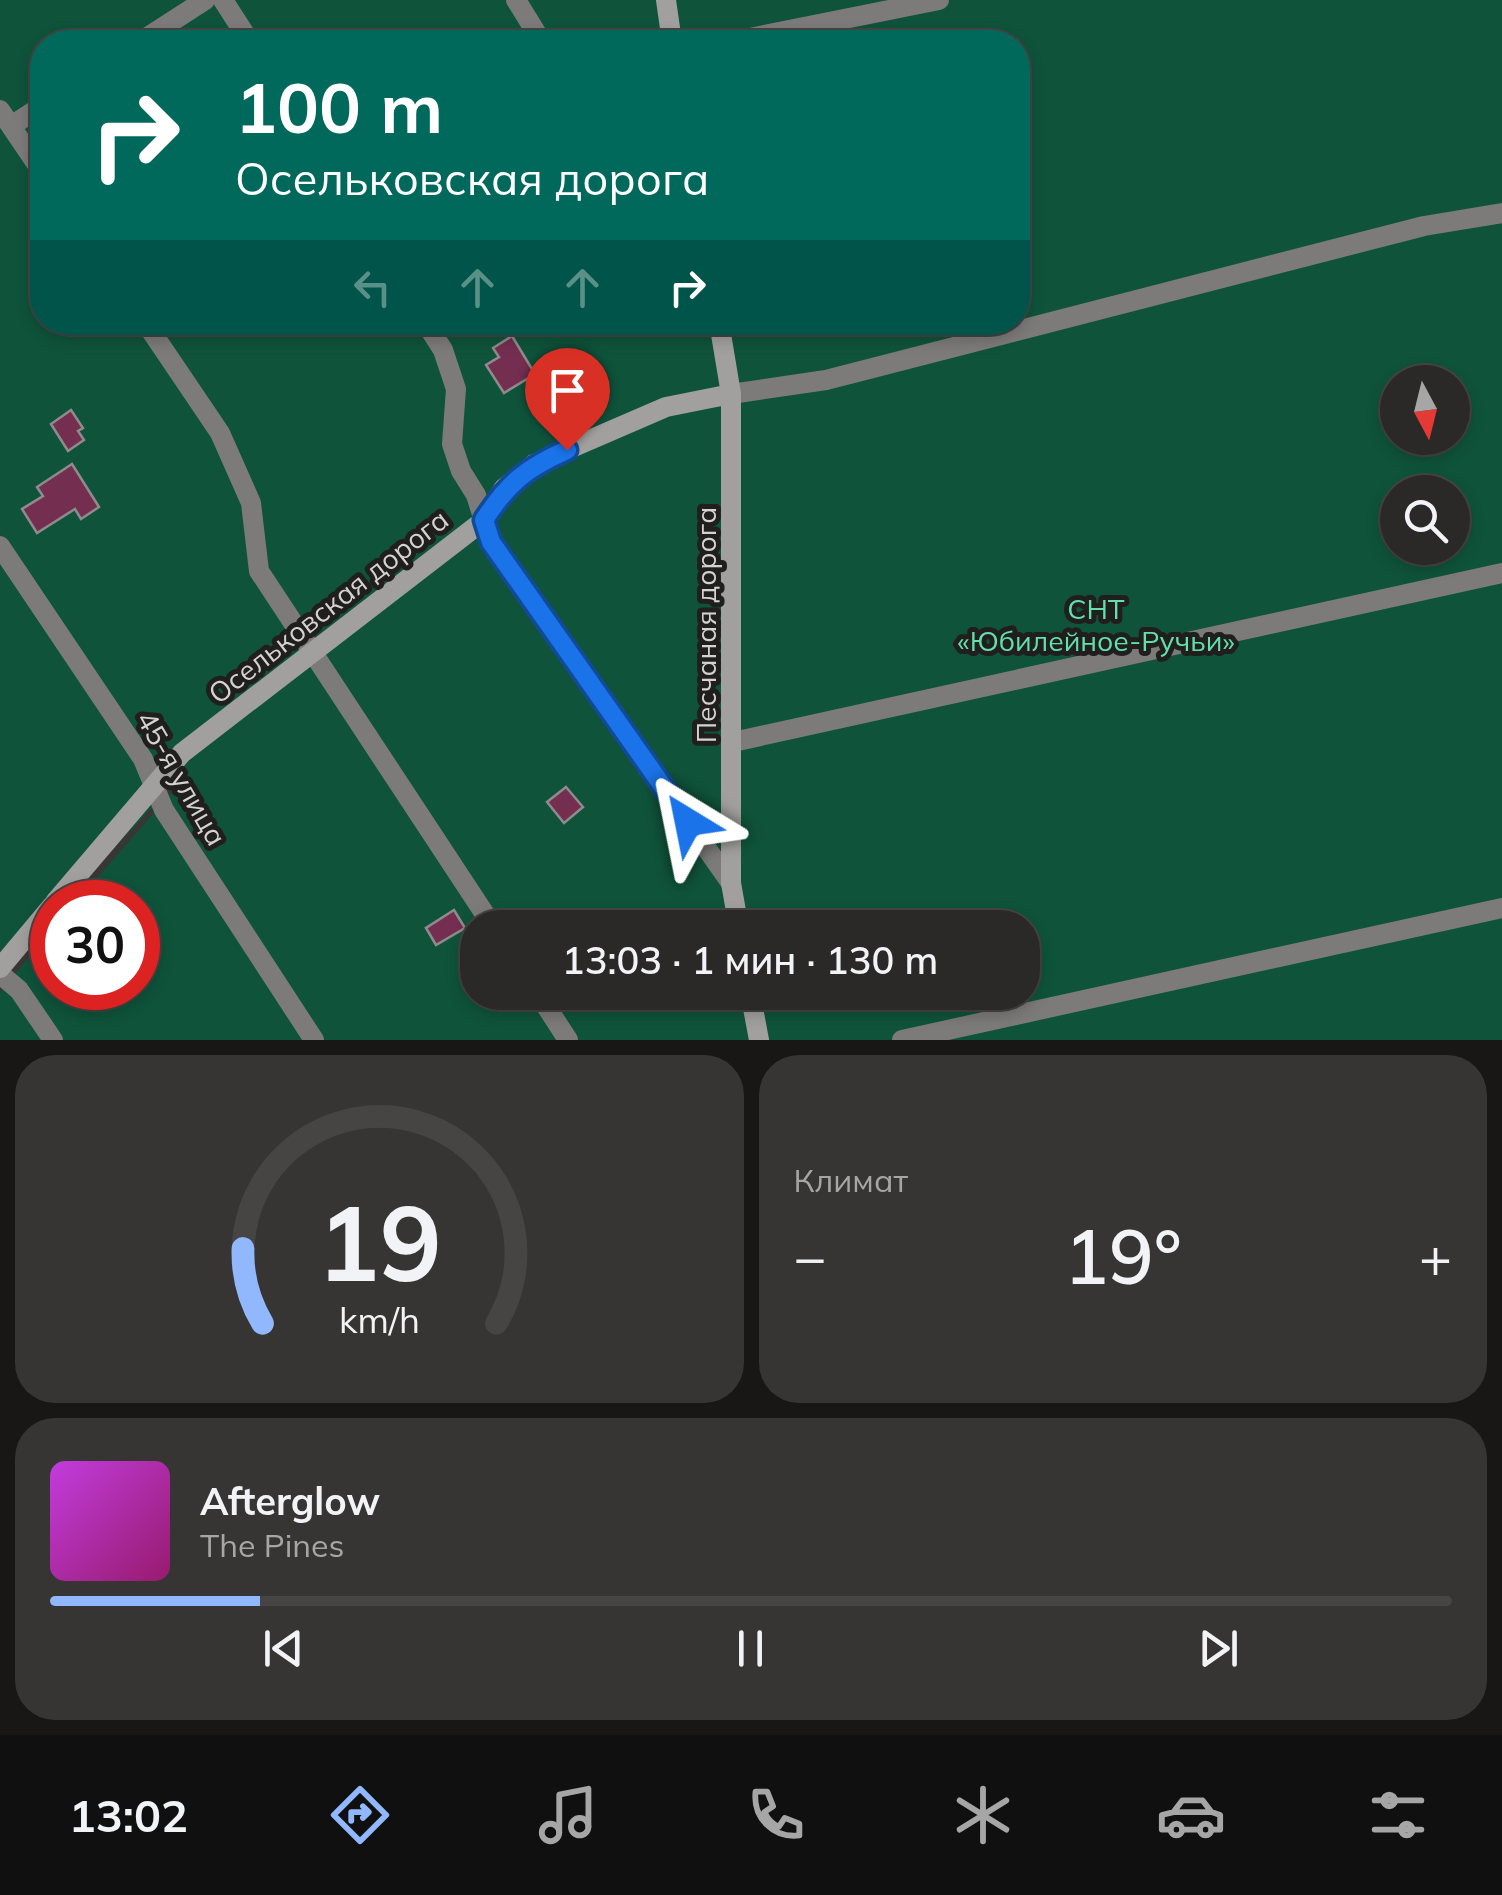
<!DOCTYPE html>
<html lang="ru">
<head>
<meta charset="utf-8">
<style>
	:root { --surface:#2b2927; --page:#373533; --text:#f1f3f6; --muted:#a6a6a7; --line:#474544; --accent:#91b8fd }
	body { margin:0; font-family:Mulish,sans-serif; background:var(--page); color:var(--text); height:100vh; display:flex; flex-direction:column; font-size:38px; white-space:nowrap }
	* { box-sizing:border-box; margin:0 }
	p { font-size:32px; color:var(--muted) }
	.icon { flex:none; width:55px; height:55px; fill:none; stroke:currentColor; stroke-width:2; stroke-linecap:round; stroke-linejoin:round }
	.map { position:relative; height:1040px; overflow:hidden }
	.sheet { display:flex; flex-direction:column; gap:15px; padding:15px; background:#181715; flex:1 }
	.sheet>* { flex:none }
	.hud { position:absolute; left:30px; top:30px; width:1000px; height:305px; border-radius:40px; box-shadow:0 5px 15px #0003,0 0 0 2px var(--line); background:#00695c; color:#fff; overflow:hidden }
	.needle { width:65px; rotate:173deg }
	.fabs { position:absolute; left:1380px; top:365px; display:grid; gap:20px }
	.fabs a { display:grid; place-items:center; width:90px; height:90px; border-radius:50%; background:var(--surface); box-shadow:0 5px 15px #0003,0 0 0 2px var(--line); font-size:50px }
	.speed { position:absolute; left:30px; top:880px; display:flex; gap:20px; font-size:50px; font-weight:700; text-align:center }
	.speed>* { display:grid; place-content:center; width:130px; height:130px; border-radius:50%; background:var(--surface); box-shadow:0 5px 15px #0003,0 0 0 2px var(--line); line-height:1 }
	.speed .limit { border:15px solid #d22; background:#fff; color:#111 }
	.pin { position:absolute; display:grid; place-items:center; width:85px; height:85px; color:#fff; margin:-102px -42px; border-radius:50% 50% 50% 0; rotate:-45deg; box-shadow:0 0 10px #0007 }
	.pin .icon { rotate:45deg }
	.me { position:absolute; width:110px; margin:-55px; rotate:325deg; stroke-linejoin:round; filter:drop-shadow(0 0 8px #0008) }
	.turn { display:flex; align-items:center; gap:35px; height:210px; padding:0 40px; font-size:45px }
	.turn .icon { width:130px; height:130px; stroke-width:2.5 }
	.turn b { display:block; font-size:70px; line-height:85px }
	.lanes { display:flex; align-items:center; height:95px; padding:0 40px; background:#0003; justify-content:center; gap:50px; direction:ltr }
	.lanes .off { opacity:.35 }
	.big { font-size:75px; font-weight:600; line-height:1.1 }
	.sheet .card { flex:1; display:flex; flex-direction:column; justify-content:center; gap:15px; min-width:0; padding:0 35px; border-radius:40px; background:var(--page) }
	.sheet .dial { align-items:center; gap:0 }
	.dial svg { height:260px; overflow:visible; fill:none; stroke:var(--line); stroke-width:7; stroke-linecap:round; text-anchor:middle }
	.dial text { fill:var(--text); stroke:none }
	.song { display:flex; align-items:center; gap:30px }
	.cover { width:120px; height:120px; border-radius:15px; background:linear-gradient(135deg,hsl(290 70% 55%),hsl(320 70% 35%)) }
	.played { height:10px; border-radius:5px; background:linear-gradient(90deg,var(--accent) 15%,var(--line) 15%) }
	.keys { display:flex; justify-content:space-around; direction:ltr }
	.heat { display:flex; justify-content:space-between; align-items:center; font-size:55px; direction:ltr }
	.sheet .tiles { flex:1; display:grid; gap:15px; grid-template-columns:1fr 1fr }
	.card:last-child { grid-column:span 2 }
	.trip { position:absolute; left:460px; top:910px; width:580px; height:100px; border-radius:40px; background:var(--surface); box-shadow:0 5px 15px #0003,0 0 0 2px var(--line); font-weight:600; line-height:100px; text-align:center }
	.dock { display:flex; height:160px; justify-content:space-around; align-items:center; background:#111010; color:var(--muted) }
	.dock .icon { width:70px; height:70px }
	.dock .on { color:var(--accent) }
	.dock b { font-size:45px; color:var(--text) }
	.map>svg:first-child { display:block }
	.green { fill:#0f533b; fill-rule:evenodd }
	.building { fill:#742e50; stroke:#8f8b8d; stroke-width:2.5 }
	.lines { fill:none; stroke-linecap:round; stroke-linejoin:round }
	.street { stroke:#7c7b79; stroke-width:20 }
	.secondary { stroke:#a2a09e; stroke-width:20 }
	.route-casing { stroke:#114b97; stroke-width:25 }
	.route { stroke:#1a73e8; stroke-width:18 }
	.labels { text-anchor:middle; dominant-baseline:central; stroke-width:10; stroke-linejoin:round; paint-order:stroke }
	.street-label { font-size:28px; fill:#d4d3d1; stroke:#201f1d }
	.park-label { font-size:28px; fill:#61dfac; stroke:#201f1d }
</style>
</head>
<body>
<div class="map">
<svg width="1502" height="1040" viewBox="0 0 1502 1040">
	<rect width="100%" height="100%" fill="#393734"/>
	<path class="green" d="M0 0H1502V1040H0V992L52 930V988H138V902H76L173 791 0 534ZM42 42H1018V322H42ZM1398 382H1452V438H1398ZM1398 492H1452V548H1398ZM478 928H1022V992H478Z
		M0 553 163 796 0 969Z"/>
	<path class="building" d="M512 336 535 374 504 393 486 365 499 357 493 348Z
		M71 410 83 428 78 431 84 440 68 451 51 424Z
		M72 464 99 507 81 519 75 509 37 533 22 509 43 496 37 487Z
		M566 787 583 807 564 823 547 802Z
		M454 910 465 928 436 945 426 928Z"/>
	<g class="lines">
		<path class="street" d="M223 0 250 42
			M516 0 542 42
			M140 42 205 0
			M730 42 939 0
			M0 110 42 172
			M11 126 42 106
			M145 322 220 433 251 503 259 571 494 928
			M425 322 443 350 456 389 452 444 461 471 476 495 491 543 731 883
			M731 394 826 380 1424 226 1502 213
			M0 546 143 759 164 810 314 1040
			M733 742 1502 573
			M0 974 19 990 53 1040
			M537 992 568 1040
			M902 1040 1502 908"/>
		<path class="secondary" d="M666 0 672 42
			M719 322 731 394V883L739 928
			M55 902 182 753 483 521 504 488 534 464 666 407 731 394
			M0 968 52 906
			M750 992 759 1040"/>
	</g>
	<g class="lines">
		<g class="route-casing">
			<path id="route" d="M567 450C526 468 508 483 484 520L491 542 688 822"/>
		</g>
		<use href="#route" class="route"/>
	</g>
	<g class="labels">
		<g class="street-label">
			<text transform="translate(328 606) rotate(-38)">Осельковская дорога</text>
			<text transform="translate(705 625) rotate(-90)">Песчаная дорога</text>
			<text transform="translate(182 778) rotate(60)">45-я улица</text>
		</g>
		<g class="park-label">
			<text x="1096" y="608">СНТ<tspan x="1096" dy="32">«Юбилейное-Ручьи»</tspan></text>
		</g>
	</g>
</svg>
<div class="fabs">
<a><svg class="needle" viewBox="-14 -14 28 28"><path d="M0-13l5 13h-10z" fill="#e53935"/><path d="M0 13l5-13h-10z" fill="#a6a6a7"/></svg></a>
<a><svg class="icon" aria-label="search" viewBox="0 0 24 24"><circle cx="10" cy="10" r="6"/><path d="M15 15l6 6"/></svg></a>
</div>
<div class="speed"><div class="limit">30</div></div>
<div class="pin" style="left:567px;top:450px;background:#d93025"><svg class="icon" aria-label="arrive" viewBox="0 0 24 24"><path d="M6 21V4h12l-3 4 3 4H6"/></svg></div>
<svg class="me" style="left:688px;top:822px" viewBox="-20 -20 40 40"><path d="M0-17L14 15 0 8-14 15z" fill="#1a73e8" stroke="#fff" stroke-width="4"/></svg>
<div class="trip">13:03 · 1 мин · 130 m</div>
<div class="hud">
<div class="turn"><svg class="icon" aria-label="right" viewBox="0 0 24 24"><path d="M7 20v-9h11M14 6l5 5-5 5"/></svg><div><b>100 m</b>Осельковская дорога</div></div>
<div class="lanes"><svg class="icon off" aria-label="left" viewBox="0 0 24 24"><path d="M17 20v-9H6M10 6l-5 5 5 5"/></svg><svg class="icon off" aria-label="ahead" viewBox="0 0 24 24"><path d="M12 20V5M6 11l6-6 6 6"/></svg><svg class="icon off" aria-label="ahead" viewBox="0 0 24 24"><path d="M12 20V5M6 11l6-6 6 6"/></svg><svg class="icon" aria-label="right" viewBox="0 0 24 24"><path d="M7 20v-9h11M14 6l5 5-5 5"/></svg></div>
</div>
</div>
<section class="sheet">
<div class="tiles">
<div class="card dial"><svg viewBox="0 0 100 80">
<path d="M14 69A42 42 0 1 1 86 69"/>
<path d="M14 69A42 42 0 0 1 8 46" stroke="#91b8fd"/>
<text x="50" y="56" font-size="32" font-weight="700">19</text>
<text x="50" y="72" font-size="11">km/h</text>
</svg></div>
<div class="card"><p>Климат</p>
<div class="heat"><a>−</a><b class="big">19°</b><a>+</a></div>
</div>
<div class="card">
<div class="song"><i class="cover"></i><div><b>Afterglow</b><p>The Pines</p></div></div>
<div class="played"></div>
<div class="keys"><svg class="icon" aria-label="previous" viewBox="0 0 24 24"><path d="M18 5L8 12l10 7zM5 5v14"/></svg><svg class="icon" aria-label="pause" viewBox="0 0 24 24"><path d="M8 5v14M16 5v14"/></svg><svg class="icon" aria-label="next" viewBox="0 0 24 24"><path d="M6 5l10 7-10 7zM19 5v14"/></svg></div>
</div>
</div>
</section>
<nav class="dock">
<b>13:02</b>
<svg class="icon on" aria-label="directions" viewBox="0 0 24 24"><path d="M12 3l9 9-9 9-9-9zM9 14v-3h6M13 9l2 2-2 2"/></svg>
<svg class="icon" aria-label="music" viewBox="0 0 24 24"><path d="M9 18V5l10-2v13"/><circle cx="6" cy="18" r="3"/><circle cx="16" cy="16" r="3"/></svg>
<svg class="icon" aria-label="phone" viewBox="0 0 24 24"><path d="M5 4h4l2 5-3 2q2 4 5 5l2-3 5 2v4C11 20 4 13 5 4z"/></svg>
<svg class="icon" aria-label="climate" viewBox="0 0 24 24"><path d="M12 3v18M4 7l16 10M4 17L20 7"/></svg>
<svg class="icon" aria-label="car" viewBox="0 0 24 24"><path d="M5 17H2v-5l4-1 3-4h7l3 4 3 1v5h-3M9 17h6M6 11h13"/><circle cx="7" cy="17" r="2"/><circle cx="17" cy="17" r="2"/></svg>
<svg class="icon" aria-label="filters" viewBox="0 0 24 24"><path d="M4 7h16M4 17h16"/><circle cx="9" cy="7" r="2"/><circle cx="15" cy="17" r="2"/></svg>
</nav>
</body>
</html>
